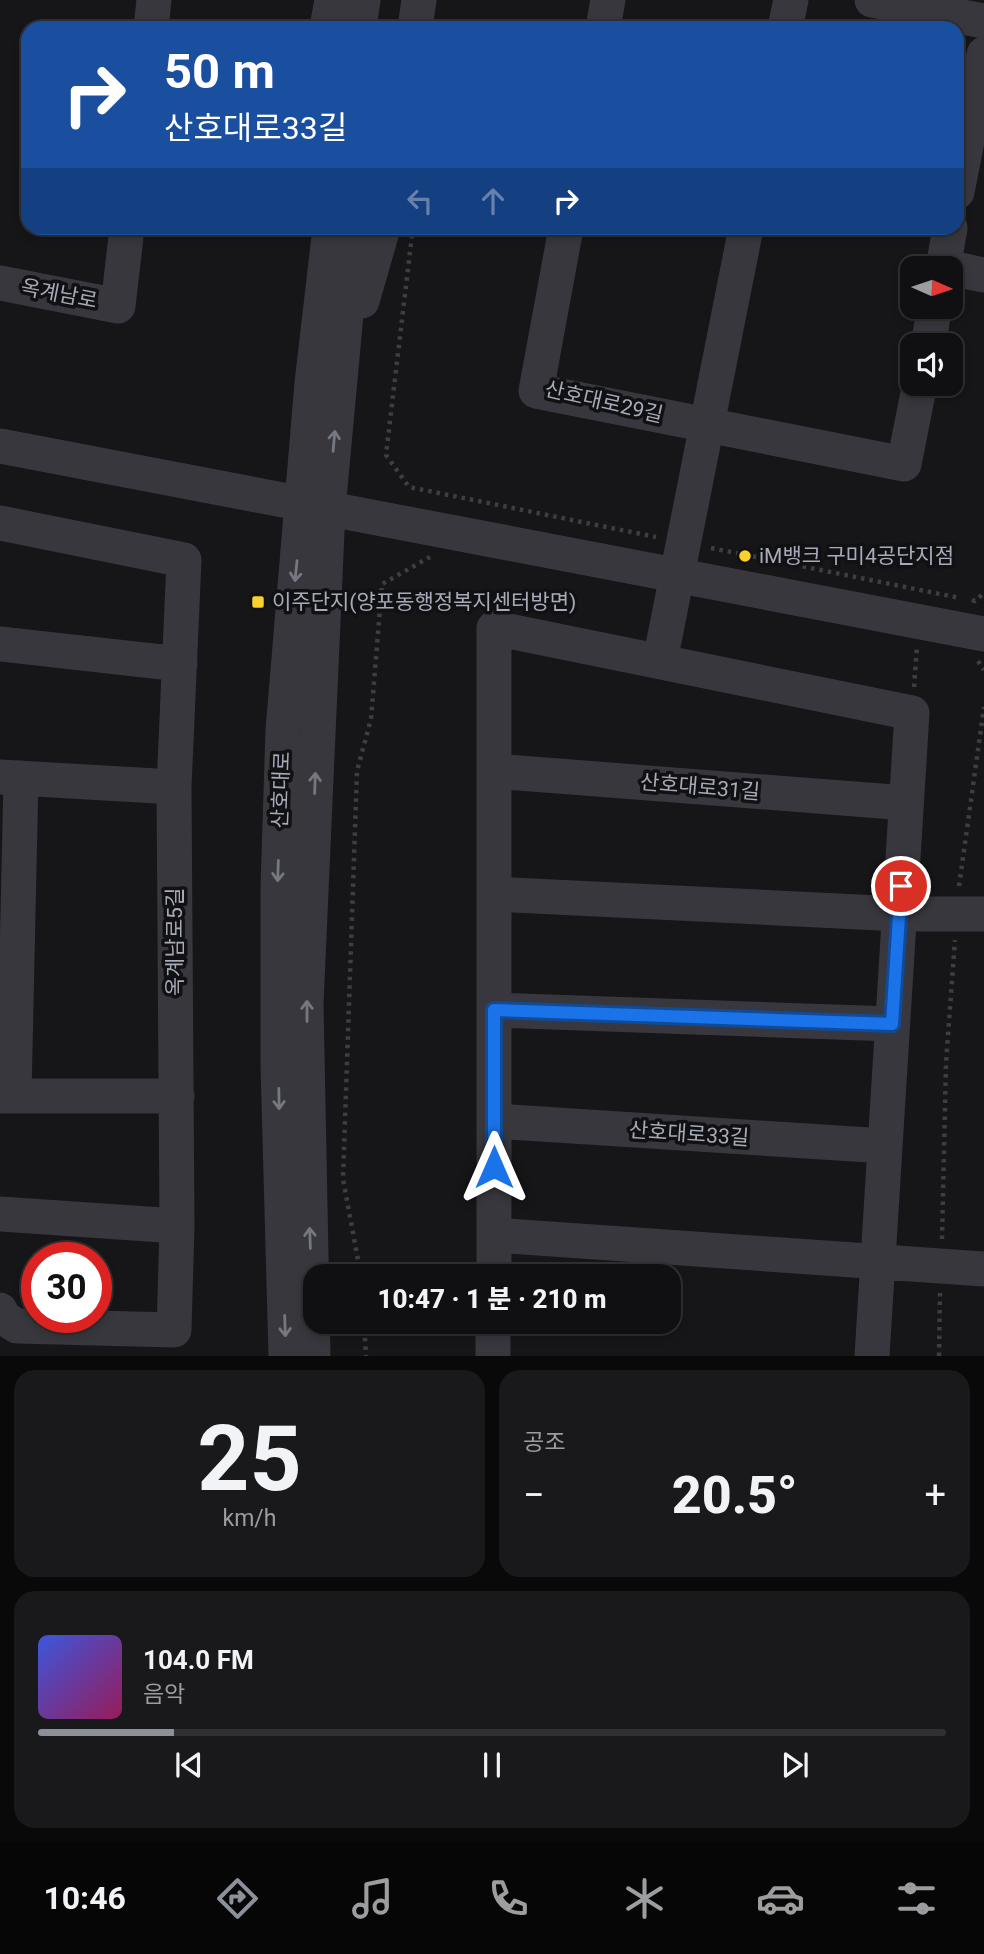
<!DOCTYPE html>
<html lang="ko">
<head>
<meta charset="utf-8">
<style>
	:root { --surface:#101012; --page:#19191b; --text:#f1f3f6; --muted:#9c9d9f; --line:#303032; --accent:#8c9099 }
	body { margin:0; font-family:Roboto,"Noto Sans KR",sans-serif; background:var(--page); color:var(--text); height:100vh; display:flex; flex-direction:column; font-size:26px; white-space:nowrap }
	* { box-sizing:border-box; margin:0 }
	p { font-size:23px; color:var(--muted) }
	.icon { flex:none; width:38px; height:38px; fill:none; stroke:currentColor; stroke-width:2; stroke-linecap:round; stroke-linejoin:round }
	.map { position:relative; height:1356px; overflow:hidden }
	.sheet { display:flex; flex-direction:column; gap:14px; padding:14px; background:#09090a; flex:1 }
	.sheet>* { flex:none }
	.banner { position:absolute; left:21px; top:21px; width:943px; height:214px; border-radius:21px; box-shadow:0 4px 10px #0003,0 0 0 2px var(--line); background:#1a4fa0; color:#fff; overflow:hidden }
	.needle { width:46px; rotate:93deg }
	.buttons { position:absolute; left:900px; top:256px; display:grid; gap:14px }
	.buttons a { display:grid; place-items:center; width:63px; height:63px; border-radius:14px; background:var(--surface); box-shadow:0 4px 10px #0003,0 0 0 2px var(--line); font-size:35px }
	.speed { position:absolute; left:21px; top:1242px; display:flex; gap:14px; font-size:35px; font-weight:700; text-align:center }
	.speed>* { display:grid; place-content:center; width:91px; height:91px; border-radius:50%; background:var(--surface); box-shadow:0 4px 10px #0003,0 0 0 2px var(--line); line-height:1 }
	.speed .limit { border:10px solid #d22; background:#fff; color:#111 }
	.pin { position:absolute; display:grid; place-items:center; width:60px; height:60px; color:#fff; margin:-30px; border:4px solid #fff; border-radius:50%; box-shadow:0 2px 7px #0007 }
	.me { position:absolute; width:77px; margin:-38px; rotate:0deg; stroke-linejoin:round; filter:drop-shadow(0 0 5px #0008) }
	.turn { display:flex; align-items:center; gap:24px; height:147px; padding:0 28px; font-size:32px }
	.turn .icon { width:91px; height:91px; stroke-width:2.5 }
	.turn b { display:block; font-size:49px; line-height:60px }
	.lanes { display:flex; align-items:center; height:66px; padding:0 28px; background:#0003; justify-content:center; gap:35px; direction:ltr }
	.lanes .off { opacity:.35 }
	.big { font-size:52px; font-weight:800; line-height:1.1 }
	.sheet .card { flex:1; display:flex; flex-direction:column; justify-content:center; gap:10px; min-width:0; padding:0 24px; border-radius:21px; background:var(--page) }
	.sheet .dial { align-items:center; gap:0 }
	.dial b { font-size:91px; line-height:1 }
	.song { display:flex; align-items:center; gap:21px }
	.cover { width:84px; height:84px; border-radius:10px; background:linear-gradient(135deg,hsl(230 70% 55%),hsl(330 70% 35%)) }
	.played { height:7px; border-radius:4px; background:linear-gradient(90deg,var(--accent) 15%,var(--line) 15%) }
	.keys { display:flex; justify-content:space-around; direction:ltr }
	.heat { display:flex; justify-content:space-between; align-items:center; font-size:38px; direction:ltr }
	.sheet .tiles { flex:1; display:grid; gap:14px; grid-template-columns:1fr 1fr }
	.card:last-child { grid-column:span 2 }
	.trip { position:absolute; left:303px; top:1264px; width:378px; height:70px; border-radius:21px; background:var(--surface); box-shadow:0 4px 10px #0003,0 0 0 2px var(--line); font-weight:800; line-height:70px; text-align:center }
	.tab-bar { display:flex; height:112px; justify-content:space-around; align-items:center; background:#060607; color:var(--muted) }
	.tab-bar .icon { width:49px; height:49px }
	.tab-bar .on { color:var(--accent) }
	.tab-bar b { font-size:32px; color:var(--text) }
	.map>svg:first-child { display:block }
	.lines { fill:none; stroke-linecap:round; stroke-linejoin:round }
	.path { stroke:#3d3e44; stroke-width:4.5; stroke-dasharray:3.5 5; stroke-linecap:butt }
	.minor { stroke:#37373d; stroke-width:35 }
	.oneway { stroke:#757781 }
	.route-casing { stroke:#114b97; stroke-width:18 }
	.route { stroke:#1a73e8; stroke-width:12 }
	.poi-dot { fill:#fbd02b; stroke:#111113; stroke-width:2.5 }
	.labels { text-anchor:middle; dominant-baseline:central; stroke-width:7; stroke-linejoin:round; paint-order:stroke }
	.street-label { font-size:21px; fill:#a7abb9; stroke:#111113 }
	.poi-label { font-size:21px; fill:#a7abb9; stroke:#111113; text-anchor:start }
</style>
</head>
<body>
<div class="map">
<svg width="984" height="1356" viewBox="0 0 984 1356">
	<rect width="100%" height="100%" fill="#161618"/>
	<g class="lines">
		<path class="path" d="M412 235 386 455 409 487 656 537
			M711 548 960 598
			M972 600 975 601 984 593
			M978 661 984 670
			M914 687 917 647
			M959 886 984 707
			M942 1239 946 1063 955 940
			M361 1276 343 1179 357 771 371 719 382 584 430 557
			M364 1321 366 1356
			M939 1356 940 1292"/>
		<path class="minor" d="M872 0 984 21
			M151 28 154 0
			M327 28 332 0
			M359 28 363 0
			M415 28 419 0
			M603 28 608 0
			M785 28 791 0
			M957 192 984 54
			M566 228 536 391 904 464 920 383
			M943 268 950 228
			M950 268 984 275
			M0 283 118 306 127 228
			M362 301 383 228
			M928 345 935 306
			M0 446 984 634
			M0 523 184 560 174 787 177 1226 174 1330 17 1326 4 1318 0 1310
			M0 644 180 664
			M660 661 746 228
			M494 771 906 803
			M0 777 174 787
			M494 894 899 914H984
			M494 1010 892 1024
			M14 1095 21 778
			M0 1096H177
			M494 1121 885 1146
			M0 1214 177 1226
			M494 1235 984 1269
			M494 1276V628L912 713 872 1356
			M286 1356 278 1065V887L283 730 312 383 330 228
			M313 1356 306 1004 328 509 354 228
			M493 1356V1321"/>
	</g>
	<defs><path id="oneway-shaft" d="M-6 0H5M1.5-3L5.5 0L1.5 3" fill="none" stroke-width="1.6" stroke-linecap="round" stroke-linejoin="round" transform="scale(1.75)"/></defs>
	<g class="oneway">
		<use href="#oneway-shaft" transform="translate(334 441) rotate(-85)"/>
		<use href="#oneway-shaft" transform="translate(296 571) rotate(96)"/>
		<use href="#oneway-shaft" transform="translate(315 783) rotate(-88)"/>
		<use href="#oneway-shaft" transform="translate(278 871) rotate(92)"/>
		<use href="#oneway-shaft" transform="translate(307 1011) rotate(-90)"/>
		<use href="#oneway-shaft" transform="translate(279 1099) rotate(89)"/>
		<use href="#oneway-shaft" transform="translate(310 1238) rotate(-92)"/>
		<use href="#oneway-shaft" transform="translate(285 1326) rotate(88)"/>
	</g>
	<g class="lines">
		<g class="route-casing">
			<path id="route" d="M494 1167V1010L892 1024 901 886"/>
		</g>
		<use href="#route" class="route"/>
	</g>
	<g class="poi-dot">
		<circle cx="745" cy="556" r="7"/>
		<rect x="251" y="595" width="14" height="14" rx="3.5"/>
	</g>
	<g class="labels">
		<g class="street-label">
			<text transform="translate(59 294) rotate(11)">옥계남로</text>
			<text transform="translate(604 402) rotate(13)">산호대로29길</text>
			<text transform="translate(700 787) rotate(5)">산호대로31길</text>
			<text transform="translate(281 790) rotate(-88)">산호대로</text>
			<text transform="translate(175 942) rotate(-90)">옥계남로5길</text>
			<text transform="translate(689 1134) rotate(4)">산호대로33길</text>
		</g>
		<g class="poi-label">
			<text x="759" y="556">iM뱅크 구미4공단지점</text>
			<text x="272" y="602">이주단지(양포동행정복지센터방면)</text>
		</g>
	</g>
</svg>
<div class="buttons">
<a><svg class="needle" viewBox="-14 -14 28 28"><path d="M0-13l5 13h-10z" fill="#e53935"/><path d="M0 13l5-13h-10z" fill="#9c9d9f"/></svg></a>
<a><svg class="icon" aria-label="sound" viewBox="0 0 24 24"><path d="M4 9h4l5-4v14l-5-4H4zM17 9q2 3 0 6"/></svg></a>
</div>
<div class="speed"><div class="limit">30</div></div>
<div class="pin" style="left:901px;top:886px;background:#d93025"><svg class="icon" aria-label="arrive" viewBox="0 0 24 24"><path d="M6 21V4h12l-3 4 3 4H6"/></svg></div>
<svg class="me" style="left:494px;top:1167px" viewBox="-20 -20 40 40"><path d="M0-17L14 15 0 8-14 15z" fill="#1a73e8" stroke="#fff" stroke-width="4"/></svg>
<div class="trip">10:47 · 1 분 · 210 m</div>
<div class="banner">
<div class="turn"><svg class="icon" aria-label="right" viewBox="0 0 24 24"><path d="M7 20v-9h11M14 6l5 5-5 5"/></svg><div><b>50 m</b>산호대로33길</div></div>
<div class="lanes"><svg class="icon off" aria-label="left" viewBox="0 0 24 24"><path d="M17 20v-9H6M10 6l-5 5 5 5"/></svg><svg class="icon off" aria-label="ahead" viewBox="0 0 24 24"><path d="M12 20V5M6 11l6-6 6 6"/></svg><svg class="icon" aria-label="right" viewBox="0 0 24 24"><path d="M7 20v-9h11M14 6l5 5-5 5"/></svg></div>
</div>
</div>
<section class="sheet">
<div class="tiles">
<div class="card dial"><b>25</b><p>km/h</p></div>
<div class="card"><p>공조</p>
<div class="heat"><a>−</a><b class="big">20.5°</b><a>+</a></div>
</div>
<div class="card">
<div class="song"><i class="cover"></i><div><b>104.0 FM</b><p>음악</p></div></div>
<div class="played"></div>
<div class="keys"><svg class="icon" aria-label="previous" viewBox="0 0 24 24"><path d="M18 5L8 12l10 7zM5 5v14"/></svg><svg class="icon" aria-label="pause" viewBox="0 0 24 24"><path d="M8 5v14M16 5v14"/></svg><svg class="icon" aria-label="next" viewBox="0 0 24 24"><path d="M6 5l10 7-10 7zM19 5v14"/></svg></div>
</div>
</div>
</section>
<nav class="tab-bar">
<b>10:46</b>
<svg class="icon on" aria-label="directions" viewBox="0 0 24 24"><path d="M12 3l9 9-9 9-9-9zM9 14v-3h6M13 9l2 2-2 2"/></svg>
<svg class="icon" aria-label="music" viewBox="0 0 24 24"><path d="M9 18V5l10-2v13"/><circle cx="6" cy="18" r="3"/><circle cx="16" cy="16" r="3"/></svg>
<svg class="icon" aria-label="phone" viewBox="0 0 24 24"><path d="M5 4h4l2 5-3 2q2 4 5 5l2-3 5 2v4C11 20 4 13 5 4z"/></svg>
<svg class="icon" aria-label="climate" viewBox="0 0 24 24"><path d="M12 3v18M4 7l16 10M4 17L20 7"/></svg>
<svg class="icon" aria-label="car" viewBox="0 0 24 24"><path d="M5 17H2v-5l4-1 3-4h7l3 4 3 1v5h-3M9 17h6M6 11h13"/><circle cx="7" cy="17" r="2"/><circle cx="17" cy="17" r="2"/></svg>
<svg class="icon" aria-label="filters" viewBox="0 0 24 24"><path d="M4 7h16M4 17h16"/><circle cx="9" cy="7" r="2"/><circle cx="15" cy="17" r="2"/></svg>
</nav>
</body>
</html>
